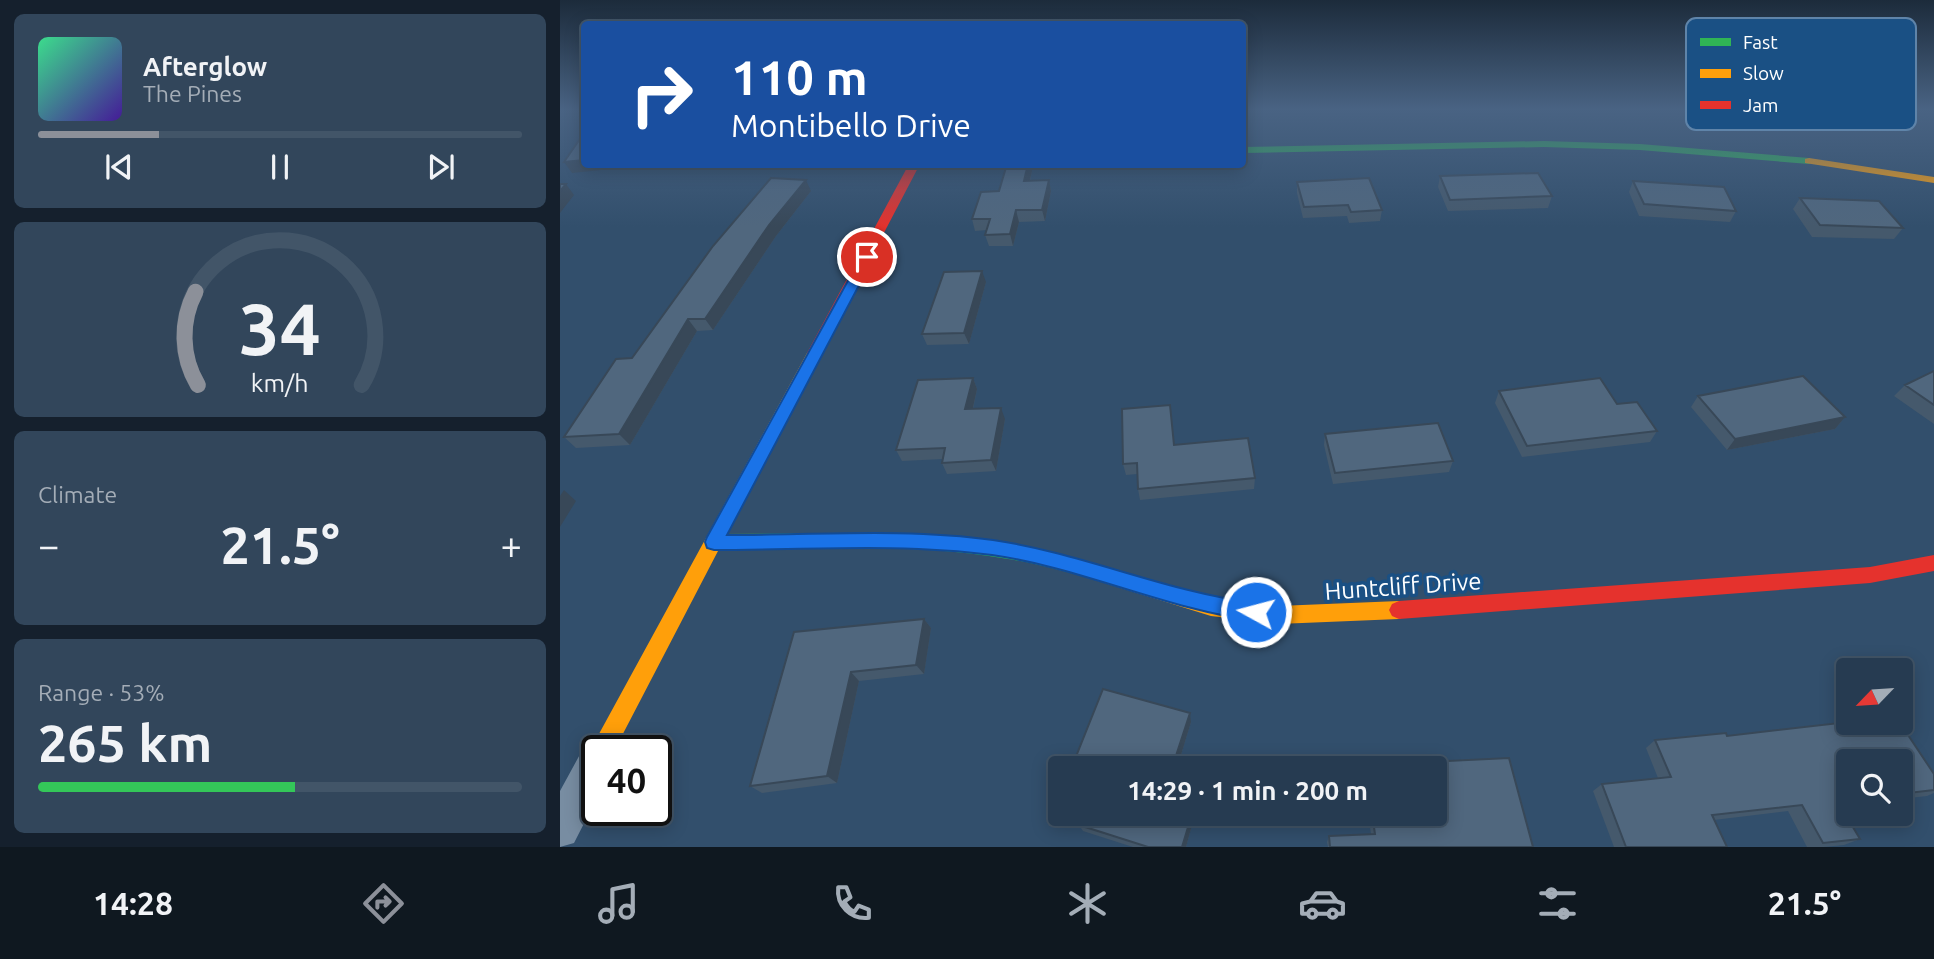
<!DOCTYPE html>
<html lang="en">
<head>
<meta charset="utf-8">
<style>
	:root { --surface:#263b51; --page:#32465b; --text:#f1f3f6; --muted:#a4adb7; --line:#425568; --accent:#8c9099 }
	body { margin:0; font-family:Ubuntu,sans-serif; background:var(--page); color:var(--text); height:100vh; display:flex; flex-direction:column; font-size:26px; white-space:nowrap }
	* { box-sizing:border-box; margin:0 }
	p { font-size:23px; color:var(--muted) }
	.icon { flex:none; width:38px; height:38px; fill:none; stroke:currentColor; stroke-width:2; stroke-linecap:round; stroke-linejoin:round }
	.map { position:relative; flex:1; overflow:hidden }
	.details { display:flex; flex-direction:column; gap:14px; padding:14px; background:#15202d; width:560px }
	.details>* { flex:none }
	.banner { position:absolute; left:21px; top:21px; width:665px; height:147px; border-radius:7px; box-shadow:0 4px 18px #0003,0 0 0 2px var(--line); background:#1a4fa0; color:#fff; overflow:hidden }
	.needle { width:46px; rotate:245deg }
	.tools { position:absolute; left:1276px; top:658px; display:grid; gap:14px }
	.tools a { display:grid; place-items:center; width:77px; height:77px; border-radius:7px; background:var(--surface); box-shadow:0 4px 18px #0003,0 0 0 2px var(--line); font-size:35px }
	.speed { position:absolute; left:21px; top:735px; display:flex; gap:14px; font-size:35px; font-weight:700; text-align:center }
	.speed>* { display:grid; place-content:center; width:91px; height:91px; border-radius:50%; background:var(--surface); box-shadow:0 4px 18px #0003,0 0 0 2px var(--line); line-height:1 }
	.speed .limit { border:4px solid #111; border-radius:10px; background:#fff; color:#111 }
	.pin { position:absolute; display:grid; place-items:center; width:60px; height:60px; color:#fff; margin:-30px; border:4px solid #fff; border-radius:50%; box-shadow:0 2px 7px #0007 }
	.me { position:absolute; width:77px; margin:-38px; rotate:277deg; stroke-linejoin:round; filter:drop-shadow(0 0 5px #0008) }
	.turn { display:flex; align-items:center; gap:24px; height:147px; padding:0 35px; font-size:32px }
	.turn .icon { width:91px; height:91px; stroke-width:2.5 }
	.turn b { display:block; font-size:49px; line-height:60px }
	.big { font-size:52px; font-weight:700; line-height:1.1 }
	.details .widget { flex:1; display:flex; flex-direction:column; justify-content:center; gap:10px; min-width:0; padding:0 24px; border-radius:10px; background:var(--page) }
	.details .dial { align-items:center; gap:0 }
	.dial svg { height:182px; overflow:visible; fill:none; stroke:var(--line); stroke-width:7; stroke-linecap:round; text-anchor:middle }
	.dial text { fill:var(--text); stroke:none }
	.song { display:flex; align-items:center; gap:21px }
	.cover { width:84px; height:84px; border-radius:10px; background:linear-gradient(135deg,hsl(150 70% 55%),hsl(260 70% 35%)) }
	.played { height:7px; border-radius:4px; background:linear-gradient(90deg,var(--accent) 25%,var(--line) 25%) }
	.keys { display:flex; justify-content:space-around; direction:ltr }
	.heat { display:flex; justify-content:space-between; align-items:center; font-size:38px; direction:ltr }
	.charge { height:10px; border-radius:5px; background:linear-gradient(90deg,#34c759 53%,var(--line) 0) }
	.trip { position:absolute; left:488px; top:756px; width:399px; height:70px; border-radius:7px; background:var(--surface); box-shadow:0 4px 18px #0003,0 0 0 2px var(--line); font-weight:700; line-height:70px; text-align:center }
	.menu { display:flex; height:112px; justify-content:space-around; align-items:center; background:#0f1820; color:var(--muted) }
	.menu .icon { width:49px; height:49px }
	.menu .current { color:var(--accent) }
	.menu b { font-size:32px; color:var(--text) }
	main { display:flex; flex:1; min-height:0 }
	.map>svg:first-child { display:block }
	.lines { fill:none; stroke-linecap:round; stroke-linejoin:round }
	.street { fill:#788da2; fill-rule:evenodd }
	.fast { fill:#30b455; fill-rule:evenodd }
	.slow { fill:#ff9f0a; fill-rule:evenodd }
	.jam { fill:#e5322d; fill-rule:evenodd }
	.wall { fill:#45596c }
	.shaded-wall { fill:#384858 }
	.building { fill:#50677e; stroke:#384858; stroke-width:2 }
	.route { fill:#1a73e8; stroke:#114b97; stroke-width:2 }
	.labels { text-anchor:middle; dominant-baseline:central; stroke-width:7; stroke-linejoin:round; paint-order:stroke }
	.street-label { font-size:24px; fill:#fff; stroke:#1a5084 }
	.key { fill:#1a5084; stroke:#5f84a9; stroke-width:2 }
	.key-label { font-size:19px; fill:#fff }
</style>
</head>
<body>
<main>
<section class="details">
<div class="widget">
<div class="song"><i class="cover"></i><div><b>Afterglow</b><p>The Pines</p></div></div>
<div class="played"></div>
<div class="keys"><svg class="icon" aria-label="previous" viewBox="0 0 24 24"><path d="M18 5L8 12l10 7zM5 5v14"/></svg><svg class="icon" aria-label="pause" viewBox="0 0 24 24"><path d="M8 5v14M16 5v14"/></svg><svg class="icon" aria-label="next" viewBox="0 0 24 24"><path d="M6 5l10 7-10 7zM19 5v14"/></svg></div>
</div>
<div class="widget dial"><svg viewBox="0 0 100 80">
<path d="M14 69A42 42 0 1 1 86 69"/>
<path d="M14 69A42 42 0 0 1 13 28" stroke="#8c9099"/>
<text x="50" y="56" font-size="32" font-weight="700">34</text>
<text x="50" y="72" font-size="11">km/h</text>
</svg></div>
<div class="widget"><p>Climate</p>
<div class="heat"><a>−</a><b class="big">21.5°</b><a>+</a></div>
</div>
<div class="widget"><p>Range · 53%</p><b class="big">265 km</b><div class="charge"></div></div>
</section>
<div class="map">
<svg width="1374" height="847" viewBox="0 0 1374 847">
	<rect width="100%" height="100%" fill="#324f6c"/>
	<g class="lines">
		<path class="street" d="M37 742 50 747 51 751H37V798L14 843 0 847V791L24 747Z"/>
		<path class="fast" d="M984 141 1080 144 1249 158 1255 161 1249 164 1080 150 984 147 682 153V147Z
			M301 533C385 535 461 542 542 566L549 568 551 574 549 580 542 582C511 573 480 564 448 559 352 542 252 549 154 550L148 547 145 542 148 537 154 534Z"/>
		<path class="slow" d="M1249 158 1374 177V183L1245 163V159Z
			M254 348 261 353 54 751H37V760L34 759 31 751 34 743 247 353Z
			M542 566 651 598 718 606 839 601 846 604 849 610 846 616 839 619 718 624 651 616 535 580 533 574 535 568Z"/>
		<path class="jam" d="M349 164H360L261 353 254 358 249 357 247 353Z
			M1374 555V571L1310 583 839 619 832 616 829 610 832 604 839 601 1310 567Z"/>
	</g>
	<path class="wall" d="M1143 108H1198L1193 118H1160L1152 109Z
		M240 164H277L273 170H242Z
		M447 164H471L472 171 470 181 489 180 491 191 485 221 459 222 453 246H429L425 235 427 230 415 231 412 219 439 191Z
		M880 176 992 196 988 208 888 211 878 187Z
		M1073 181 1176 211 1170 222 1079 216 1069 192Z
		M737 182 822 210 820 221 789 223 787 216 743 218 737 193Z
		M251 191 216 236 153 330 137 331 70 445 16 448 4 437 72 358Z
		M1240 198 1343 228 1334 239 1252 237 1233 209Z
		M426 282 409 344 367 345 362 334Z
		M1374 371V424L1334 396 1345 385Z
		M413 378 417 389 413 409 445 419 436 471 387 474 382 463 383 459 342 461 336 450Z
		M939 391 1057 404 1097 431 1090 442 962 457 935 403Z
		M1138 396 1285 417 1275 429 1167 450 1131 407Z
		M765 434 893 461 889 472 773 484 764 445Z
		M614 445 695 478 694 489 580 500 578 489 577 474 566 475 563 464Z
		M364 619 371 628 364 674 299 681 277 783 202 793 190 786 234 632Z
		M631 722 617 768H515L513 764Z
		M1288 722V723H1340L1374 774V793L1367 796 1340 799V761H1288V806H1281L1300 839 1284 845 1264 847H1247L1228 811 1154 820 1167 847H1054L1033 791 1042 784 1098 778 1086 748 1095 740 1166 733 1167 736Z
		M949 758 973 847H768L767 842 769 836 811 834 808 814H875V768H804L805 765Z
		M635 814 626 847H573L523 831 519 825Z"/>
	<path class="shaded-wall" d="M24 160V164H54L51 169 12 173 4 162Z
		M271 164H277L273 170Z
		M468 164H471L472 171 467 192 464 181Z
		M246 180 251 191 216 236 153 330 145 319 209 225Z
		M489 180 491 191 485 221 482 210Z
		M6 184 14 195 0 213V191Z
		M456 210 459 222 453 246 450 234Z
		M422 271 426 282 409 344 404 333Z
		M128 319 137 331 70 445 59 434Z
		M413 378 417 389 410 421 405 409Z
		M441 408 445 419 436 471 431 460Z
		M1285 417 1275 429 1167 450 1175 439Z
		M4 490 16 501 0 527V496Z
		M364 619 371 628 364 674 356 665Z
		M291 672 299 681 277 783 267 776Z
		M630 713 631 722 617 768H612Z
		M632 814H635L626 847H622Z"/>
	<path class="building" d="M24 133V160L4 162Z
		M447 164H468L464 181 489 180 482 210H456L450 234 425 235 430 219H412L421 192 439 191Z
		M978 173 992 196 890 200 880 176Z
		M211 178 246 180 209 225 145 319H128L59 434 4 437 56 359 72 358 153 246Z
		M809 178 822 210 791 212 788 205 744 207 737 182Z
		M1073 181 1164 187 1176 211 1084 204Z
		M0 184H6L0 191Z
		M1240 198 1319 201 1343 228 1260 225Z
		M422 271 404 333 362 334 384 272Z
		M1374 371V405L1345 385Z
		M1243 376 1285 417 1175 439 1138 396Z
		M413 378 405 409 441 408 431 460 382 463 385 448 336 450 358 380Z
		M1040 378 1057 404 1077 402 1097 431 967 446 939 391Z
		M610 405 614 445 688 438 695 478 578 489 577 463 563 464 562 409Z
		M878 423 893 461 775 473 765 434Z
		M364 619 356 665 291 672 267 776 190 786 234 632Z
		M543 689 630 713 612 768H527L513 764Z
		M1288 722V723H1340L1374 774V790L1340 794V761H1288V800L1278 802 1300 839 1263 843 1242 805 1152 815 1167 847H1066L1042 784 1111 777 1095 740 1166 733 1167 736Z
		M949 758 973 847H770L769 836 815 834 812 814H875V768H805V765Z
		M523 814H632L622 847H588L519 825Z"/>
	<linearGradient id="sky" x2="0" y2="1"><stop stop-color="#1c2b3b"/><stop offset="0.48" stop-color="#496383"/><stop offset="1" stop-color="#496383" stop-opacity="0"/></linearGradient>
	<rect width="1374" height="227" fill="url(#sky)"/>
	<path class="route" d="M307 253 314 257 167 535C253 535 349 528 433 540 523 553 606 592 696 603L702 606 705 612 702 618 696 621C605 609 522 568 432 555 342 543 244 550 154 550L147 548 145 542 147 537 301 257Z"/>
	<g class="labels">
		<g class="street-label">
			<text transform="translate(843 586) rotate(-4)">Huntcliff Drive</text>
		</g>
	</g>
	<rect x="1126" y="18" width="230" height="112" rx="10" class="key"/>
	<rect x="1140" y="38" width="31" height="8" fill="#30b455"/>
	<rect x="1140" y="69" width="31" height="9" fill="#ff9f0a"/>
	<rect x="1140" y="101" width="31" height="8" fill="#e5322d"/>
	<g class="key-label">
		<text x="1183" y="49">Fast</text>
		<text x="1183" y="80">Slow</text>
		<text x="1183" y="112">Jam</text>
	</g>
</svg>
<div class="tools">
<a><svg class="needle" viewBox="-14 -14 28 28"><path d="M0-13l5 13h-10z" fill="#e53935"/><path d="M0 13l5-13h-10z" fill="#a4adb7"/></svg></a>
<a><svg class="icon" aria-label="search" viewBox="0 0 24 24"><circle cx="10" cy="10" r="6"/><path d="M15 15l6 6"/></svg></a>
</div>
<div class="speed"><div class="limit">40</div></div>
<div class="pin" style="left:307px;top:257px;background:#d93025"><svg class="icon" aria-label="arrive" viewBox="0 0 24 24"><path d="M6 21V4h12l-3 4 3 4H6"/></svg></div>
<svg class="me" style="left:696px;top:612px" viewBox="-20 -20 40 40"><circle r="17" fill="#1a73e8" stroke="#fff" stroke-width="3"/><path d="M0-11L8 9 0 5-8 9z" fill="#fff"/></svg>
<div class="trip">14:29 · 1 min · 200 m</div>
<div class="banner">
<div class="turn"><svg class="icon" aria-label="right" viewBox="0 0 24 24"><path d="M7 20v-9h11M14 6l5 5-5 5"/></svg><div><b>110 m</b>Montibello Drive</div></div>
</div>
</div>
</main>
<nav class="menu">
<b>14:28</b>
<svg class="icon current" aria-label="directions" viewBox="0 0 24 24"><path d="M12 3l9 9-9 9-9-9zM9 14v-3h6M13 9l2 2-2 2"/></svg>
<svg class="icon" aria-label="music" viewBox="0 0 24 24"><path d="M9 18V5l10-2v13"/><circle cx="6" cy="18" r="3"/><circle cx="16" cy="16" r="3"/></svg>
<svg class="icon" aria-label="phone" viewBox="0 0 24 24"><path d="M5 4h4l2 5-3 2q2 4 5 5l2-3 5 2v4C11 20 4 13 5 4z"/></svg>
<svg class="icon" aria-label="climate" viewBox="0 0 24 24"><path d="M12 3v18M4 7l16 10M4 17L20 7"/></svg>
<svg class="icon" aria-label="car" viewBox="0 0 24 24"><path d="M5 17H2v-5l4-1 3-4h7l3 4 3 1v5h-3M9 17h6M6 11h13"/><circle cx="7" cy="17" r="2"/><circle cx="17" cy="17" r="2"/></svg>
<svg class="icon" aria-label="filters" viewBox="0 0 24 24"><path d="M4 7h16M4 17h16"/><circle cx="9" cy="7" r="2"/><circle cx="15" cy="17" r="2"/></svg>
<b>21.5°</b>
</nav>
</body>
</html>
